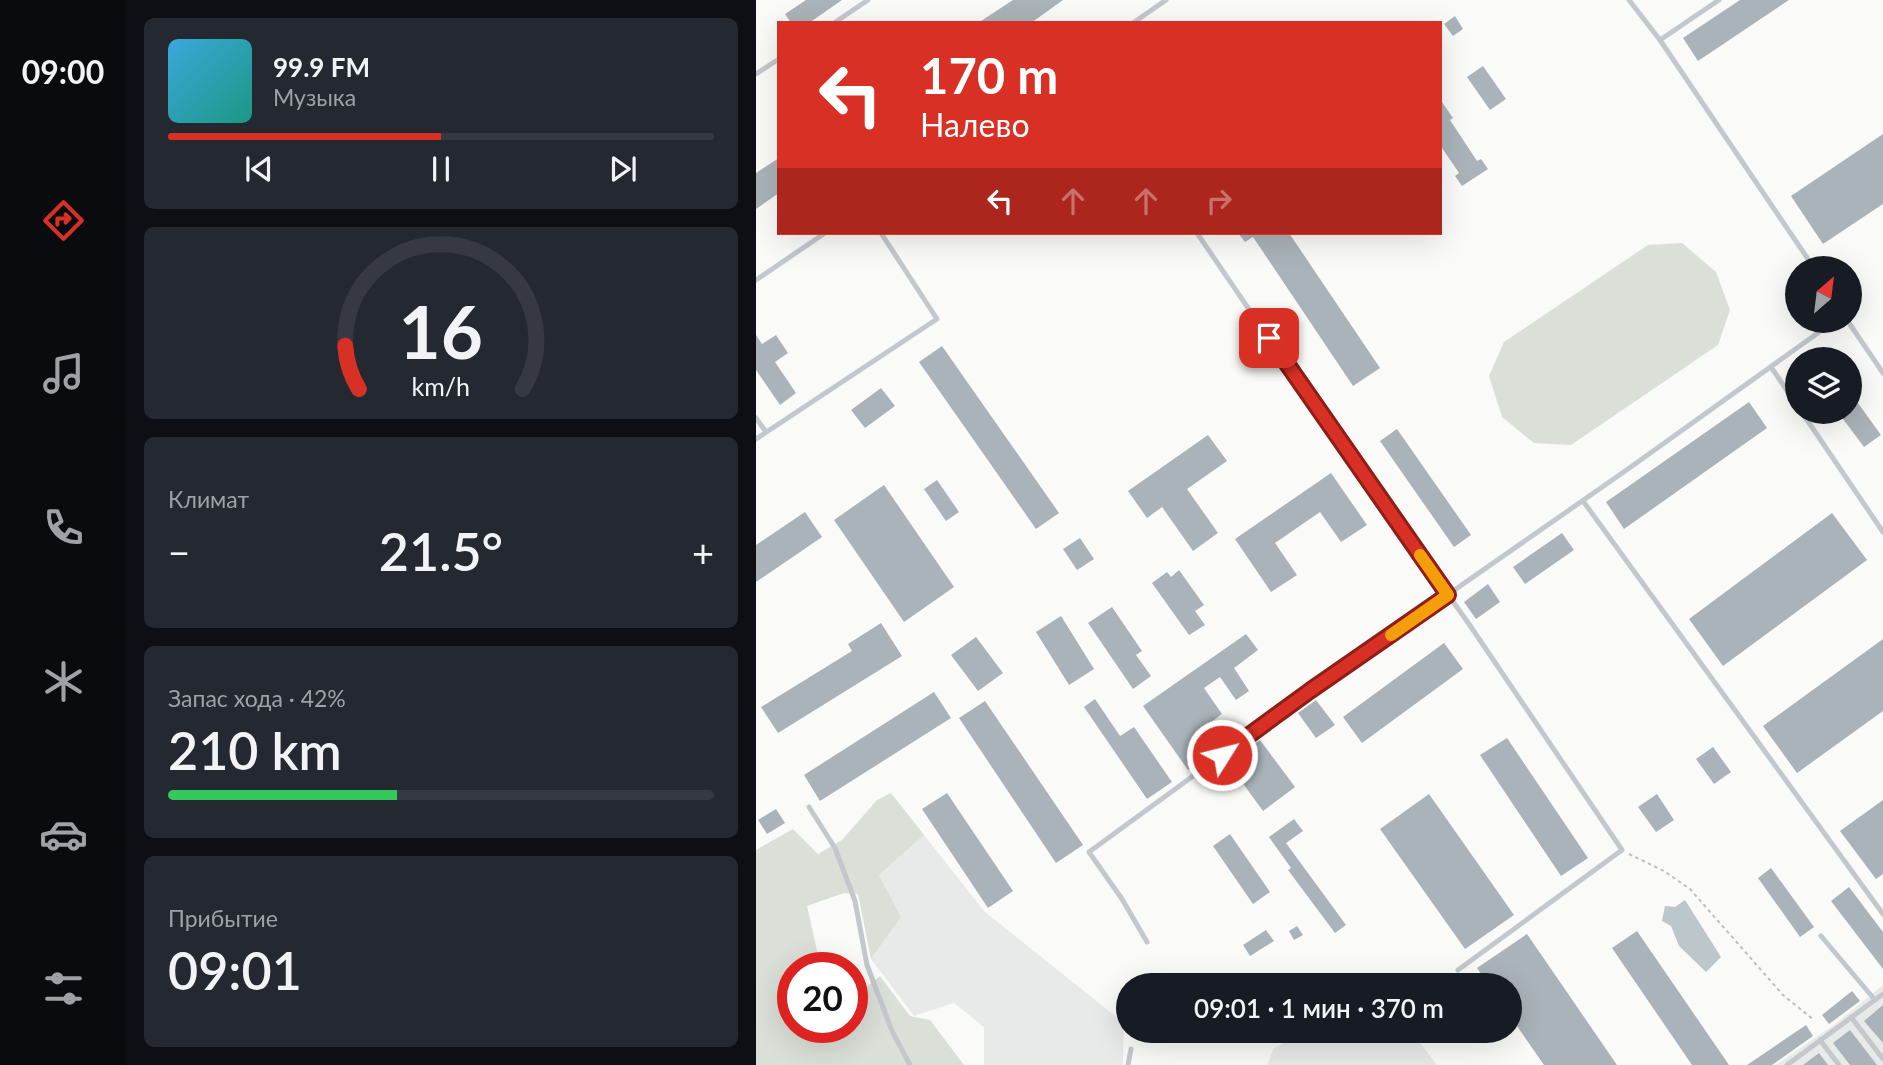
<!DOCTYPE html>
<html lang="ru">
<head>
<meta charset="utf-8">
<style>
	:root { --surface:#171b24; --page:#242831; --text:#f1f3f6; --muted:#9ea1a6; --line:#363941; --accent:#d93025 }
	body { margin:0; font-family:Lato,sans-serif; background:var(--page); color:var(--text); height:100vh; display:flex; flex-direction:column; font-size:26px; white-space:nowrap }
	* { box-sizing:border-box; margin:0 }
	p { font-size:23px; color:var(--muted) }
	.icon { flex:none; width:38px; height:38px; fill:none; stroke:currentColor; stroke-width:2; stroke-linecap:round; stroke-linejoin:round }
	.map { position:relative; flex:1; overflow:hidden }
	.sheet { display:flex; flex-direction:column; gap:18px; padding:18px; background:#0d0f14; width:630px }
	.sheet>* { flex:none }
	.top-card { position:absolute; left:21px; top:21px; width:665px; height:214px; border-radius:0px; box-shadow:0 7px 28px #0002; background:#d93025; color:#fff; overflow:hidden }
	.needle { width:46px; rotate:28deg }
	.tools { position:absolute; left:1029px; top:256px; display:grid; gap:14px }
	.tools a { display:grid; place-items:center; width:77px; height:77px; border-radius:50%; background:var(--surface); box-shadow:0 7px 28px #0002; font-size:35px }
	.speed { position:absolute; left:21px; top:952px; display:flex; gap:14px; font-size:35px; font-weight:700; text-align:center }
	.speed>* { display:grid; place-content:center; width:91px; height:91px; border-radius:50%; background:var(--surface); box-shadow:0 7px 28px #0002; line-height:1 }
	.speed .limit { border:10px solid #d22; background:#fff; color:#111 }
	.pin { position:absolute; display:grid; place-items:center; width:60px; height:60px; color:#fff; margin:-30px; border-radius:14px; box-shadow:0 4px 10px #0006 }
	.me { position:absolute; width:77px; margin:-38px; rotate:54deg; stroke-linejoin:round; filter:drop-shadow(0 0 5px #0008) }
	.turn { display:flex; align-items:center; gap:24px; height:147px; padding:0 28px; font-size:32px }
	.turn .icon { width:91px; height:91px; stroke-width:2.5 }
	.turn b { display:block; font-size:49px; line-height:60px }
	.lanes { display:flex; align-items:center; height:66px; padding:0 28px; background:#0003; justify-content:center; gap:35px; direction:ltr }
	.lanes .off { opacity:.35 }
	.big { font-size:52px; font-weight:600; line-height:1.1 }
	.sheet .widget { flex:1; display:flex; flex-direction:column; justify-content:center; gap:10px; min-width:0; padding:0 24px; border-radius:10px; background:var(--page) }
	.sheet .dial { align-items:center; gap:0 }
	.dial svg { height:182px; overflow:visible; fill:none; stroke:var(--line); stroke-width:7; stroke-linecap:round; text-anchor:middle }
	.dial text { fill:var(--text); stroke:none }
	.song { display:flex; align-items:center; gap:21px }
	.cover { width:84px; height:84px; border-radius:10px; background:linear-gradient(135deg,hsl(200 70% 55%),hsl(170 70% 35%)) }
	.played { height:7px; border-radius:4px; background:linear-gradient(90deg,var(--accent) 50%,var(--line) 50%) }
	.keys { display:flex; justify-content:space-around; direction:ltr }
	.heat { display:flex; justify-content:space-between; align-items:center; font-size:38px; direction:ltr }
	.charge { height:10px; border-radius:5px; background:linear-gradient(90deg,#34c759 42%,var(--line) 0) }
	.trip { position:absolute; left:360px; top:973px; width:406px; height:70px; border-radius:35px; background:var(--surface); box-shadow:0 7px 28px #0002; font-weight:600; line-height:70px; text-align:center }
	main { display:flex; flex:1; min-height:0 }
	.dock { display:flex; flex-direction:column; width:126px; justify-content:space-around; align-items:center; background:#090b0e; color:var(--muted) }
	.dock .icon { width:49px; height:49px }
	.dock .on { color:var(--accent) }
	.dock b { font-size:32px; color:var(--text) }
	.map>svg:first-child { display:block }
	.built { fill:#e8e9e9 }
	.green { fill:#dadfd7 }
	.water { fill:#bbc7cb }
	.building { fill:#aab3b9 }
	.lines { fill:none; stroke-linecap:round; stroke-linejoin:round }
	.path { stroke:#bbbfc2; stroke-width:2; stroke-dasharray:3.5 3.5; stroke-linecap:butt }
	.service { stroke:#c3c8cc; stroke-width:5 }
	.route-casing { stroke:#8d1f18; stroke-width:18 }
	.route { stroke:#d93025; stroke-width:12 }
	.slow { stroke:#f59e0b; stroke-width:12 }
</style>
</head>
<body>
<main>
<nav class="dock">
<b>09:00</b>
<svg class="icon on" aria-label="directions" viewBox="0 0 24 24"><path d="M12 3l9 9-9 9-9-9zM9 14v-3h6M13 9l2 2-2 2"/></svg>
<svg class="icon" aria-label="music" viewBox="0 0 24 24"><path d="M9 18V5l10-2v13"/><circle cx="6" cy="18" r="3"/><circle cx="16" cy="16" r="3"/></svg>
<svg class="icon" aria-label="phone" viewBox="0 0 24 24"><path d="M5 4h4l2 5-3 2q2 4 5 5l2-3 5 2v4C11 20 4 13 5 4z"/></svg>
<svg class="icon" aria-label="climate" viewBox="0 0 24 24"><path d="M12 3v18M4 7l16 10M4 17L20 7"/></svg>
<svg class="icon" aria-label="car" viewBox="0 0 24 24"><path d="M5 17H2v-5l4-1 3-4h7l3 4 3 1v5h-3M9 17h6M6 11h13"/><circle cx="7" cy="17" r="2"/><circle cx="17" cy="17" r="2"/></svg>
<svg class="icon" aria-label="filters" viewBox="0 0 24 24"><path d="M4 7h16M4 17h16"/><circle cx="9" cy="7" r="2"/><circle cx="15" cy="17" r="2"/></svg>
</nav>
<section class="sheet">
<div class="widget">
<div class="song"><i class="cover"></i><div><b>99.9 FM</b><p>Музыка</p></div></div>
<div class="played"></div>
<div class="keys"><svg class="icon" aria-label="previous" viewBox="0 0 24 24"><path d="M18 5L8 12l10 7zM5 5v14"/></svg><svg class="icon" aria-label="pause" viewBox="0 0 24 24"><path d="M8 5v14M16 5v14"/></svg><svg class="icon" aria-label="next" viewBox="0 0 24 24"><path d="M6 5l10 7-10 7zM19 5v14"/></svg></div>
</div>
<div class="widget dial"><svg viewBox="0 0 100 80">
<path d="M14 69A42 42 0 1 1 86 69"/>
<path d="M14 69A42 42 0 0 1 8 50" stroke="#d93025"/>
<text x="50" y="56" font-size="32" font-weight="700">16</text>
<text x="50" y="72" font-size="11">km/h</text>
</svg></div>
<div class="widget"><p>Климат</p>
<div class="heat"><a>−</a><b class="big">21.5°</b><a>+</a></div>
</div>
<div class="widget"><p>Запас хода · 42%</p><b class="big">210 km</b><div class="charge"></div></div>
<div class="widget"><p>Прибытие</p><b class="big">09:01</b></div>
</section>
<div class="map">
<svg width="1127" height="1065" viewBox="0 0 1127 1065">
	<rect width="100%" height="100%" fill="#fafaf8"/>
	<path class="built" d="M168 835 229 912 368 1023 367 1065H228V1027L198 1003 158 1016 115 959 145 917 123 875Z
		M1127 985V1065H1020L1079 1024Z
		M552 1031H655L681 1065H511L518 1048Z"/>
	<path class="green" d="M926 243 960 272 974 310 962 345 815 445 778 443 746 417 733 376 748 342 892 245Z
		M135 793 168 835 123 875 145 917 115 959 102 894 88 893 51 906 64 964 67 968H37V1027H96V988L108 989 124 976 154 1016 174 1020 208 1065H0V850L37 829 62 854 86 840 121 800Z"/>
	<path class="water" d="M929 900 965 957 950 972 923 946 915 926 906 921 909 906 919 907Z"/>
	<path class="building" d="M50 0H86L53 23H35L29 14Z
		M257 0H307L275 23H222Z
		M984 0H1033L942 61 927 38Z
		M699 16 707 29 697 36 688 24Z
		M727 66 750 99 734 110 711 77Z
		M684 99 697 118 694 120 721 161 725 159 732 169 706 186 699 176 703 173 684 145Z
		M1127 134V204L1067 244 1035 196Z
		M23 158V193L0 209V173Z
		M482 233H533L624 368 597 386 497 237 489 242Z
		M0 335 6 344 20 335 32 353 19 362 40 393 24 405 0 370Z
		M186 346 303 513 280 529 163 362Z
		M1041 371V395L1030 379Z
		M125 388 139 406 109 428 95 410Z
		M1094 392 1125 435 1108 447 1081 411H1094Z
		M993 402 1011 428 868 529 850 502Z
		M641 429 715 535 698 547 624 441Z
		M452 435 471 461 431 489 462 533 437 551 406 507 391 518 372 491Z
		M575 473 611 525 585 542 564 512 519 543 541 575 515 592 479 539Z
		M181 480 203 512 190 521 168 489Z
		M128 485 198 587 148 622 78 520Z
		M49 512 66 537 0 582V545Z
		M1076 513 1111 560 967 666 933 619Z
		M806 533 818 550 769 584 757 567Z
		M324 538 338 559 321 570 307 549Z
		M423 570 448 605 439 611 449 625 433 635 396 583 411 572 415 577Z
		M732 584 744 602 720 619 708 602Z
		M356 607 386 651 380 655 395 676 377 689 332 623Z
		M305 616 338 669 313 685 280 632Z
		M125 623 146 656 22 733 5 707 96 651 92 644Z
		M490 634 502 650 478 668 493 691 480 700 464 677 448 688 466 714 444 730 459 752 432 770 387 706Z
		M220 637 247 673 222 691 195 655Z
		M1127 639V711L1041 773 1007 726Z
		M688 643 707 669 606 743 587 717Z
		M178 692 195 718 64 801 48 775Z
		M339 699 364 736 378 727 416 782 391 799 328 707Z
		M560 700 579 725 560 738 542 713Z
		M229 701 327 845 300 863 203 718Z
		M751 738 832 858 805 876 724 755Z
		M504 740 539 787 507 811 472 763Z
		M957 747 975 772 958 784 940 759Z
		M191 793 257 891 232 908 166 809Z
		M673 794 758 915 709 949 624 829Z
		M901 794 918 820 900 832 882 807Z
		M1127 800V874L1120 879 1084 831Z
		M20 809 29 823 11 834 2 820Z
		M538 819 547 831 530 843 590 925 579 933 532 870 535 868 513 837Z
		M474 834 514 892 497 904 457 846Z
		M1015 868 1058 927 1044 937 1002 878Z
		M1093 887 1127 932V969L1075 901Z
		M541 926 547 935 538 940 533 931Z
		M510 930 518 941 494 956 487 945Z
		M881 931 973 1065H936L856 948Z
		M771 934 861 1065H788L754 1016V985H733L721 968Z
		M1096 991 1104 1001 1073 1024 1066 1015Z
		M1127 1005V1043L1108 1021Z
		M1050 1025 1057 1036 1016 1065H991Z
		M1094 1030 1121 1065H1094L1077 1043Z
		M1063 1053 1072 1065H1047Z"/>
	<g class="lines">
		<path class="path" d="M873 854 908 871 934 889 1027 995 1058 1020"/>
		<path class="service" d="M873 0 904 40 1058 268
			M78 23 112 0
			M377 23 410 0
			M904 40 963 0
			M0 74 23 59
			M441 233 584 443 713 624 866 850 702 970
			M0 280 69 233
			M1091 320 1127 373
			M1015 367 1041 405
			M1045 411 1127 532
			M0 418 10 432
			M0 439 181 319 125 233
			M827 501 1127 914
			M53 807 79 848 99 901 111 965 136 1031 154 1065
			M1065 936 1119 1000
			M391 942 366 899 333 852 555 690 872 469 1080 320
			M1095 1017 1127 1059
			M1064 1040 1083 1065
			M372 1065 375 1049
			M1031 1065 1127 994"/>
	</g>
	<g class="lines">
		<g class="route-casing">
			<path id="route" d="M466 755 555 690 692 595 513 338"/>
		</g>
		<use href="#route" class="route"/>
		<path class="slow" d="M635 635 692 595 664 555"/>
	</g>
</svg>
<div class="tools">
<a><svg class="needle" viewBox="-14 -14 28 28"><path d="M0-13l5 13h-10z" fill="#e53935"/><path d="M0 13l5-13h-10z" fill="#9ea1a6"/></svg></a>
<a><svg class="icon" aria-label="layers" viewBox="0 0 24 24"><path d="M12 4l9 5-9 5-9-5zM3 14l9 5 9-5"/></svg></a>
</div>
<div class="speed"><div class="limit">20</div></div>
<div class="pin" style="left:513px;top:338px;background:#d93025"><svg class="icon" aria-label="arrive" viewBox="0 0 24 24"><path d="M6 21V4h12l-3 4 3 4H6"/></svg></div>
<svg class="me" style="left:466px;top:755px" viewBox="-20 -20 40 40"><circle r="17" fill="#d93025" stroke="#fff" stroke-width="3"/><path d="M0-11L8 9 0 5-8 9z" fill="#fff"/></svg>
<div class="trip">09:01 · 1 мин · 370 m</div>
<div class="top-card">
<div class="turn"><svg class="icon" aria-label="left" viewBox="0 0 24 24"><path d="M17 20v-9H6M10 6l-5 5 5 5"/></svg><div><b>170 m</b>Налево</div></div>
<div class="lanes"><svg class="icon" aria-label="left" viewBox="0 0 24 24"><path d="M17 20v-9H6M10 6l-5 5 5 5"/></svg><svg class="icon off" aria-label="ahead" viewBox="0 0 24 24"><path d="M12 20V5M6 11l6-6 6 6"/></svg><svg class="icon off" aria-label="ahead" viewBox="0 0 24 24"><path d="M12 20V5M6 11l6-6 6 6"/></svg><svg class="icon off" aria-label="right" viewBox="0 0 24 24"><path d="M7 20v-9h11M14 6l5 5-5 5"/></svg></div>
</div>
</div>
</main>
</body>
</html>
